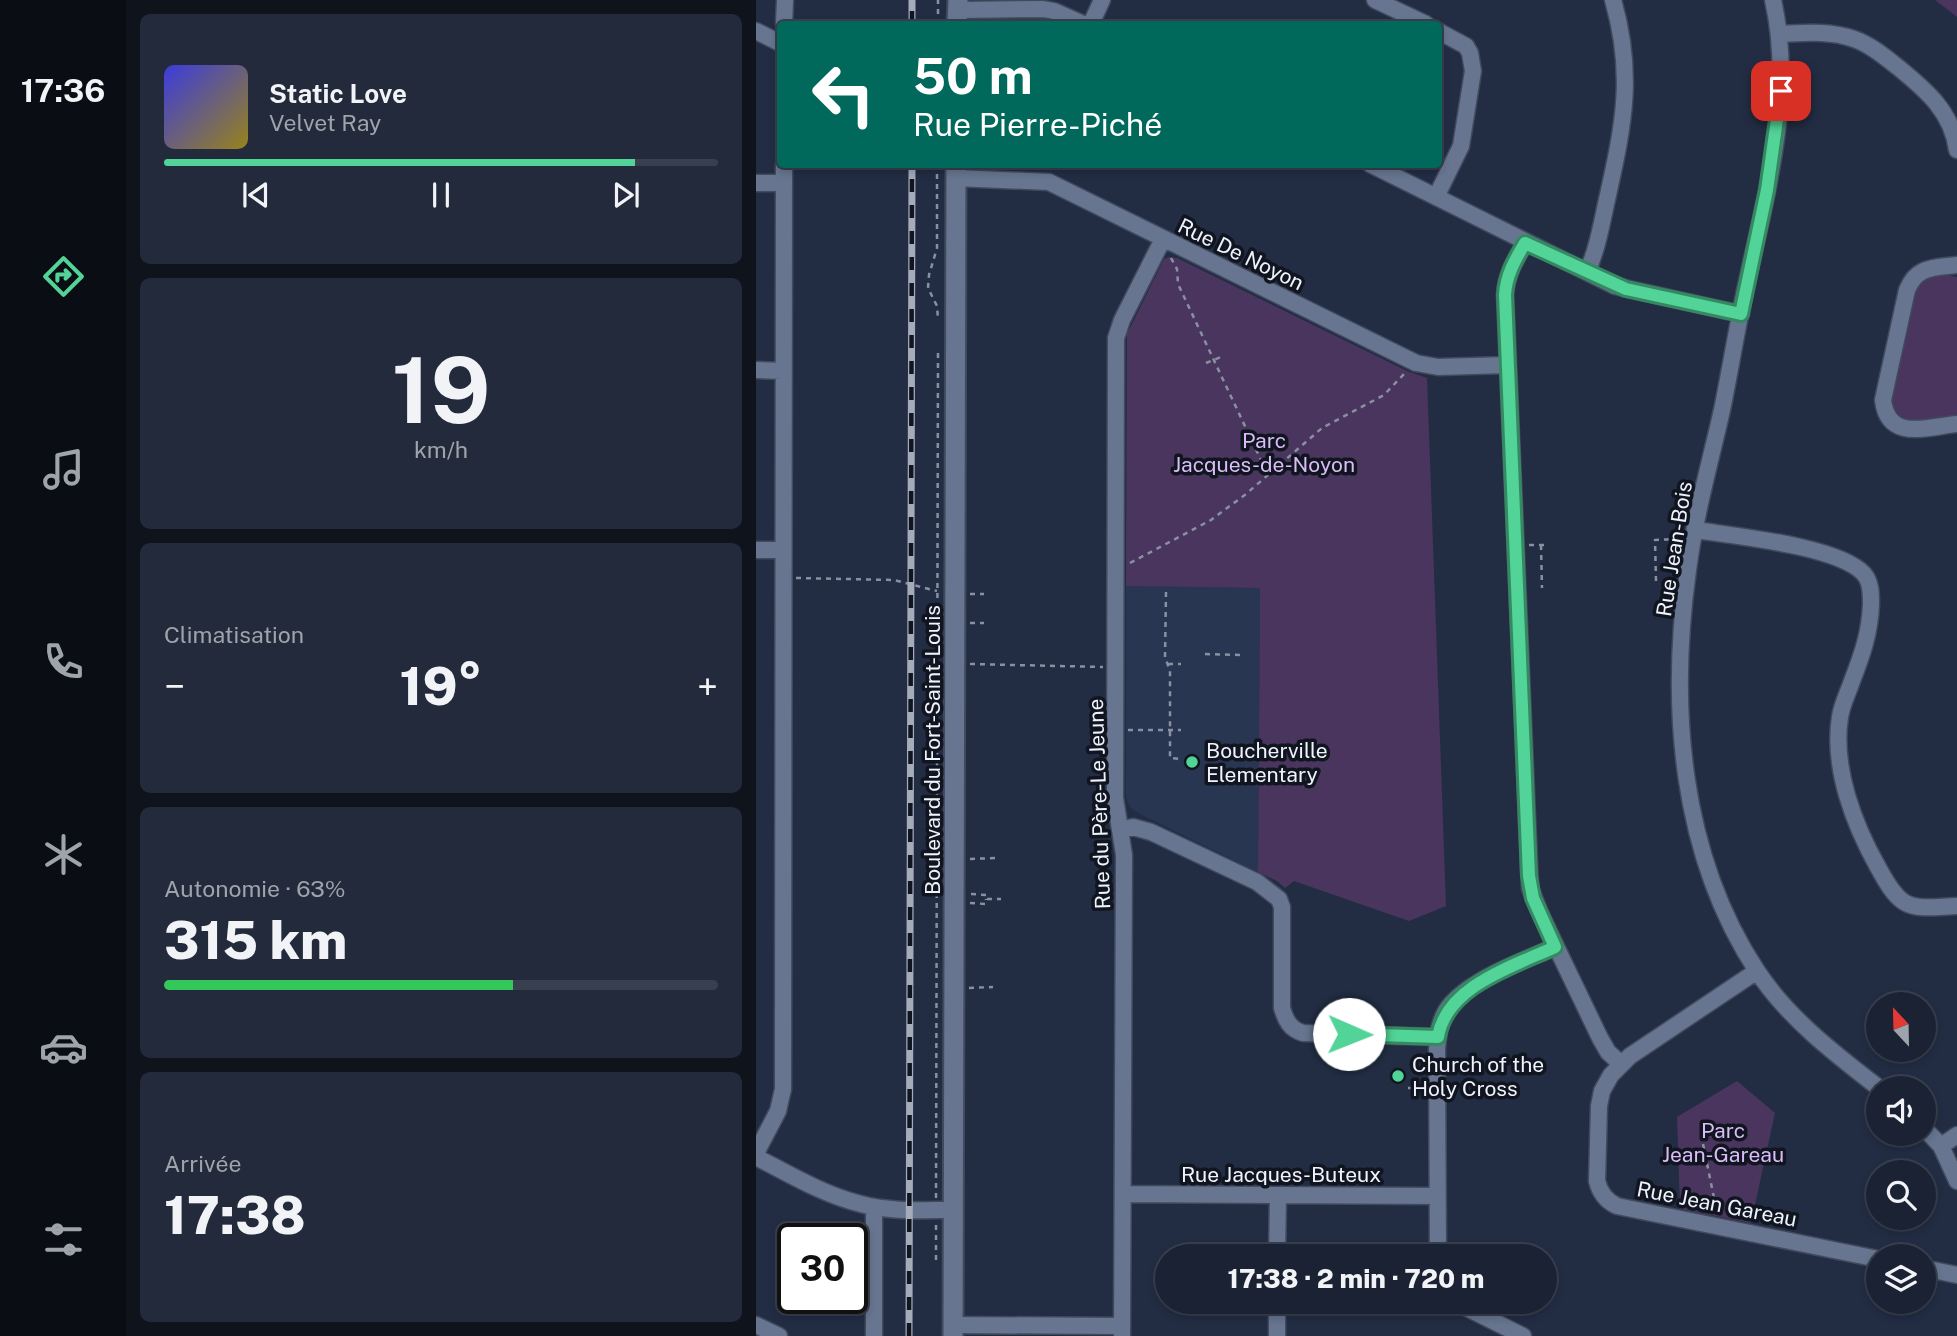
<!DOCTYPE html>
<html lang="fr">
<head>
<meta charset="utf-8">
<style>
	:root { --surface:#1a2233; --page:#232a3b; --text:#f1f3f6; --muted:#9fa4ac; --line:#383f4e; --accent:#52d397 }
	body { margin:0; font-family:"Public Sans",sans-serif; background:var(--page); color:var(--text); height:100vh; display:flex; flex-direction:column; font-size:26px; white-space:nowrap }
	* { box-sizing:border-box; margin:0 }
	p { font-size:23px; color:var(--muted) }
	.icon { flex:none; width:38px; height:38px; fill:none; stroke:currentColor; stroke-width:2; stroke-linecap:round; stroke-linejoin:round }
	.map { position:relative; flex:1; overflow:hidden }
	.panel { display:flex; flex-direction:column; gap:14px; padding:14px; background:#0e131c; width:630px }
	.panel>* { flex:none }
	.banner { position:absolute; left:21px; top:21px; width:665px; height:147px; border-radius:7px; box-shadow:0 4px 10px #0003,0 0 0 2px var(--line); background:#00695c; color:#fff; overflow:hidden }
	.needle { width:46px; rotate:338deg }
	.buttons { position:absolute; left:1110px; top:992px; display:grid; gap:14px }
	.buttons a { display:grid; place-items:center; width:70px; height:70px; border-radius:50%; background:var(--surface); box-shadow:0 4px 10px #0003,0 0 0 2px var(--line); font-size:35px }
	.speed { position:absolute; left:21px; top:1223px; display:flex; gap:14px; font-size:35px; font-weight:700; text-align:center }
	.speed>* { display:grid; place-content:center; width:91px; height:91px; border-radius:50%; background:var(--surface); box-shadow:0 4px 10px #0003,0 0 0 2px var(--line); line-height:1 }
	.speed .limit { border:4px solid #111; border-radius:10px; background:#fff; color:#111 }
	.pin { position:absolute; display:grid; place-items:center; width:60px; height:60px; color:#fff; margin:-30px; border-radius:14px; box-shadow:0 4px 10px #0006 }
	.me { position:absolute; width:77px; margin:-38px; rotate:91deg; stroke-linejoin:round; filter:drop-shadow(0 0 5px #0008) }
	.turn { display:flex; align-items:center; gap:24px; height:147px; padding:0 21px; font-size:32px }
	.turn .icon { width:91px; height:91px; stroke-width:2.5 }
	.turn b { display:block; font-size:49px; line-height:60px }
	.big { font-size:52px; font-weight:800; line-height:1.1 }
	.panel .widget { flex:1; display:flex; flex-direction:column; justify-content:center; gap:10px; min-width:0; padding:0 24px; border-radius:10px; background:var(--page) }
	.panel .dial { align-items:center; gap:0 }
	.dial b { font-size:91px; line-height:1 }
	.song { display:flex; align-items:center; gap:21px }
	.cover { width:84px; height:84px; border-radius:10px; background:linear-gradient(135deg,hsl(240 70% 55%),hsl(50 70% 35%)) }
	.played { height:7px; border-radius:4px; background:linear-gradient(90deg,var(--accent) 85%,var(--line) 85%) }
	.keys { display:flex; justify-content:space-around; direction:ltr }
	.heat { display:flex; justify-content:space-between; align-items:center; font-size:38px; direction:ltr }
	.charge { height:10px; border-radius:5px; background:linear-gradient(90deg,#34c759 63%,var(--line) 0) }
	.trip { position:absolute; left:399px; top:1244px; width:402px; height:70px; border-radius:35px; background:var(--surface); box-shadow:0 4px 10px #0003,0 0 0 2px var(--line); font-weight:800; line-height:70px; text-align:center }
	main { display:flex; flex:1; min-height:0 }
	.dock { display:flex; flex-direction:column; width:126px; justify-content:space-around; align-items:center; background:#0a0e14; color:var(--muted) }
	.dock .icon { width:49px; height:49px }
	.dock .active { color:var(--accent) }
	.dock b { font-size:32px; color:var(--text) }
	.map>svg:first-child { display:block }
	.built { fill:#293652 }
	.green { fill:#4a355e }
	.lines { fill:none; stroke-linecap:round; stroke-linejoin:round }
	.minor-casing { stroke:#414a5d; stroke-width:19 }
	.tertiary-casing { stroke:#414a5d; stroke-width:23 }
	.path { stroke:#8991a1; stroke-width:2.5; stroke-dasharray:5 5; stroke-linecap:butt }
	.minor { stroke:#677590; stroke-width:16 }
	.tertiary { stroke:#677590; stroke-width:19 }
	.rail-casing { stroke:#a4abba; stroke-width:7 }
	.rail { stroke:#101520; stroke-width:4.5; stroke-dasharray:13; stroke-linecap:butt }
	.route-casing { stroke:#358962; stroke-width:18 }
	.route { stroke:#52d397; stroke-width:12 }
	.poi-dot { fill:#52d397; stroke:#101520; stroke-width:2.5 }
	.labels { text-anchor:middle; dominant-baseline:central; stroke-width:7; stroke-linejoin:round; paint-order:stroke }
	.street-label { font-size:21px; fill:#eef3fd; stroke:#101520 }
	.park-label { font-size:21px; fill:#d9bcf8; stroke:#101520 }
	.poi-label { font-size:21px; fill:#eef3fd; stroke:#101520; text-anchor:start }
</style>
</head>
<body>
<main>
<nav class="dock">
<b>17:36</b>
<svg class="icon active" aria-label="directions" viewBox="0 0 24 24"><path d="M12 3l9 9-9 9-9-9zM9 14v-3h6M13 9l2 2-2 2"/></svg>
<svg class="icon" aria-label="music" viewBox="0 0 24 24"><path d="M9 18V5l10-2v13"/><circle cx="6" cy="18" r="3"/><circle cx="16" cy="16" r="3"/></svg>
<svg class="icon" aria-label="phone" viewBox="0 0 24 24"><path d="M5 4h4l2 5-3 2q2 4 5 5l2-3 5 2v4C11 20 4 13 5 4z"/></svg>
<svg class="icon" aria-label="climate" viewBox="0 0 24 24"><path d="M12 3v18M4 7l16 10M4 17L20 7"/></svg>
<svg class="icon" aria-label="car" viewBox="0 0 24 24"><path d="M5 17H2v-5l4-1 3-4h7l3 4 3 1v5h-3M9 17h6M6 11h13"/><circle cx="7" cy="17" r="2"/><circle cx="17" cy="17" r="2"/></svg>
<svg class="icon" aria-label="filters" viewBox="0 0 24 24"><path d="M4 7h16M4 17h16"/><circle cx="9" cy="7" r="2"/><circle cx="15" cy="17" r="2"/></svg>
</nav>
<section class="panel">
<div class="widget">
<div class="song"><i class="cover"></i><div><b>Static Love</b><p>Velvet Ray</p></div></div>
<div class="played"></div>
<div class="keys"><svg class="icon" aria-label="previous" viewBox="0 0 24 24"><path d="M18 5L8 12l10 7zM5 5v14"/></svg><svg class="icon" aria-label="pause" viewBox="0 0 24 24"><path d="M8 5v14M16 5v14"/></svg><svg class="icon" aria-label="next" viewBox="0 0 24 24"><path d="M6 5l10 7-10 7zM19 5v14"/></svg></div>
</div>
<div class="widget dial"><b>19</b><p>km/h</p></div>
<div class="widget"><p>Climatisation</p>
<div class="heat"><a>−</a><b class="big">19°</b><a>+</a></div>
</div>
<div class="widget"><p>Autonomie · 63%</p><b class="big">315 km</b><div class="charge"></div></div>
<div class="widget"><p>Arrivée</p><b class="big">17:38</b></div>
</section>
<div class="map">
<svg width="1201" height="1336" viewBox="0 0 1201 1336">
	<rect width="100%" height="100%" fill="#222d44"/>
	<path class="built" d="M370 586 504 588 502 872 386 815 376 809 372 803 370 797Z"/>
	<path class="green" d="M1179 0H1201V17L1200 16Z
		M413 257 421 258 651 371 671 378 690 906 653 921 538 881 529 888 521 881 502 872 504 588 370 586 371 334 408 259Z
		M1192 275 1201 277V416L1155 421C1142 419 1136 414 1135 401L1160 286 1173 277Z
		M981 1081 1019 1113 995 1223 924 1209 921 1117Z"/>
	<g class="lines">
		<g class="minor-casing">
			<path id="minor" d="M619 0 670 24
				M1017 0C1038 93 1012 187 992 277 982 321 975 366 966 410 954 463 939 516 932 570 913 706 924 854 1001 971 1032 1018 1079 1054 1123 1088
				M202 10 287 9 298 11 327 24
				M28 24 29 0
				M335 24 346 0
				M0 31 24 43
				M1023 34C1047 33 1074 30 1098 39 1115 45 1129 57 1143 68 1171 91 1196 112 1201 150
				M614 164 859 286 985 314
				M200 178 293 182 660 363 682 367 751 365
				M0 183H28
				M680 197 705 146 717 71 714 53 710 46 682 31
				M769 243C759 260 750 275 749 295L774 888 784 913 844 1038 852 1052 865 1064
				M1201 265C1177 268 1161 266 1151 290L1127 400C1132 442 1171 427 1201 424
				M831 272C842 248 846 221 852 195 868 123 878 73 857 0
				M0 370 27 371
				M940 530C978 536 1083 546 1108 574 1115 582 1115 594 1115 604 1114 633 1106 655 1096 681 1092 693 1086 704 1084 717 1076 768 1098 825 1123 869 1129 880 1137 895 1148 902 1162 911 1185 906 1201 906
				M0 550H27
				M365 830 377 827 395 832 501 882 523 899 526 907V1008C530 1021 534 1029 547 1033L682 1037
				M1001 971 874 1056 855 1075 846 1091 843 1106 841 1181C844 1193 850 1201 861 1206L1122 1259
				M1167 1127 1185 1146 1201 1181
				M1185 1146 1201 1135
				M0 1153 22 1111 27 1089 28 164
				M0 1157C33 1174 68 1195 105 1204 134 1212 167 1210 198 1210
				M368 1194 681 1196
				M521 1256 522 1195
				M682 1256 681 1049C682 1036 683 1023 690 1011 709 981 767 961 799 947
				M1167 1268 1201 1275
				M699 1302 767 1336
				M0 1325 23 1336
				M197 1325 366 1326
				M118 1336V1207
				M366 1336 368 855 359 798 360 338 366 320 407 239
				M521 1336V1302"/>
		</g>
		<g class="tertiary-casing">
			<path id="tertiary" d="M201 24 202 0
				M197 1336 200 164"/>
		</g>
		<path class="path" d="M182 24V0
			M181 164V248L173 275 172 288 181 306 182 319
			M415 258 421 269 422 284 512 475
			M450 363 465 357
			M773 545H788
			M785 545 786 588
			M374 563 455 520 490 494 566 428 628 395 648 374
			M40 578 138 580 181 591
			M900 581 899 540 922 539
			M410 592 409 657 414 671V758L425 759
			M214 594H228
			M214 623H228
			M449 654 485 655
			M214 664 347 667
			M412 664H425
			M372 730H425
			M214 859 239 858
			M215 894 230 895V899H245
			M214 903 230 904V899
			M213 988 237 987
			M652 1088H666
			M947 1144 958 1198V1213
			M180 1198 182 350
			M180 1225V1264"/>
		<use href="#minor" class="minor"/>
		<use href="#tertiary" class="tertiary"/>
		<g class="rail-casing">
			<path id="rail" d="M156 24V0
				M153 1336 156 164"/>
		</g>
		<use href="#rail" class="rail"/>
	</g>
	<g class="lines">
		<g class="route-casing">
			<path id="route" d="M593 1034 682 1037C690 986 758 966 799 947L777 898 773 876 749 295C750 275 759 260 769 243L870 289 985 314 1011 190 1025 91"/>
		</g>
		<use href="#route" class="route"/>
	</g>
	<g class="poi-dot">
		<circle cx="436" cy="762" r="7"/>
		<circle cx="642" cy="1076" r="7"/>
	</g>
	<g class="labels">
		<g class="street-label">
			<text transform="translate(485 254) rotate(26)">Rue De Noyon</text>
			<text transform="translate(918 549) rotate(-81)">Rue Jean-Bois</text>
			<text transform="translate(176 750) rotate(-90)">Boulevard du Fort-Saint-Louis</text>
			<text transform="translate(343 804) rotate(-92)">Rue du Père-Le Jeune</text>
			<text x="525" y="1174">Rue Jacques-Buteux</text>
			<text transform="translate(961 1204) rotate(11)">Rue Jean Gareau</text>
		</g>
		<g class="park-label">
			<text x="508" y="440">Parc<tspan x="508" dy="24">Jacques-de-Noyon</tspan></text>
			<text x="967" y="1130">Parc<tspan x="967" dy="24">Jean-Gareau</tspan></text>
		</g>
		<g class="poi-label">
			<text x="450" y="750">Boucherville<tspan x="450" dy="24">Elementary</tspan></text>
			<text x="656" y="1064">Church of the<tspan x="656" dy="24">Holy Cross</tspan></text>
		</g>
	</g>
</svg>
<div class="buttons">
<a><svg class="needle" viewBox="-14 -14 28 28"><path d="M0-13l5 13h-10z" fill="#e53935"/><path d="M0 13l5-13h-10z" fill="#9fa4ac"/></svg></a>
<a><svg class="icon" aria-label="sound" viewBox="0 0 24 24"><path d="M4 9h4l5-4v14l-5-4H4zM17 9q2 3 0 6"/></svg></a>
<a><svg class="icon" aria-label="search" viewBox="0 0 24 24"><circle cx="10" cy="10" r="6"/><path d="M15 15l6 6"/></svg></a>
<a><svg class="icon" aria-label="layers" viewBox="0 0 24 24"><path d="M12 4l9 5-9 5-9-5zM3 14l9 5 9-5"/></svg></a>
</div>
<div class="speed"><div class="limit">30</div></div>
<div class="pin" style="left:1025px;top:91px;background:#d93025"><svg class="icon" aria-label="arrive" viewBox="0 0 24 24"><path d="M6 21V4h12l-3 4 3 4H6"/></svg></div>
<svg class="me" style="left:593px;top:1034px" viewBox="-20 -20 40 40"><circle r="19" fill="#fff"/><path d="M0-13L10 11 0 6-10 11z" fill="#52d397"/></svg>
<div class="trip">17:38 · 2 min · 720 m</div>
<div class="banner">
<div class="turn"><svg class="icon" aria-label="left" viewBox="0 0 24 24"><path d="M17 20v-9H6M10 6l-5 5 5 5"/></svg><div><b>50 m</b>Rue Pierre-Piché</div></div>
</div>
</div>
</main>
</body>
</html>
